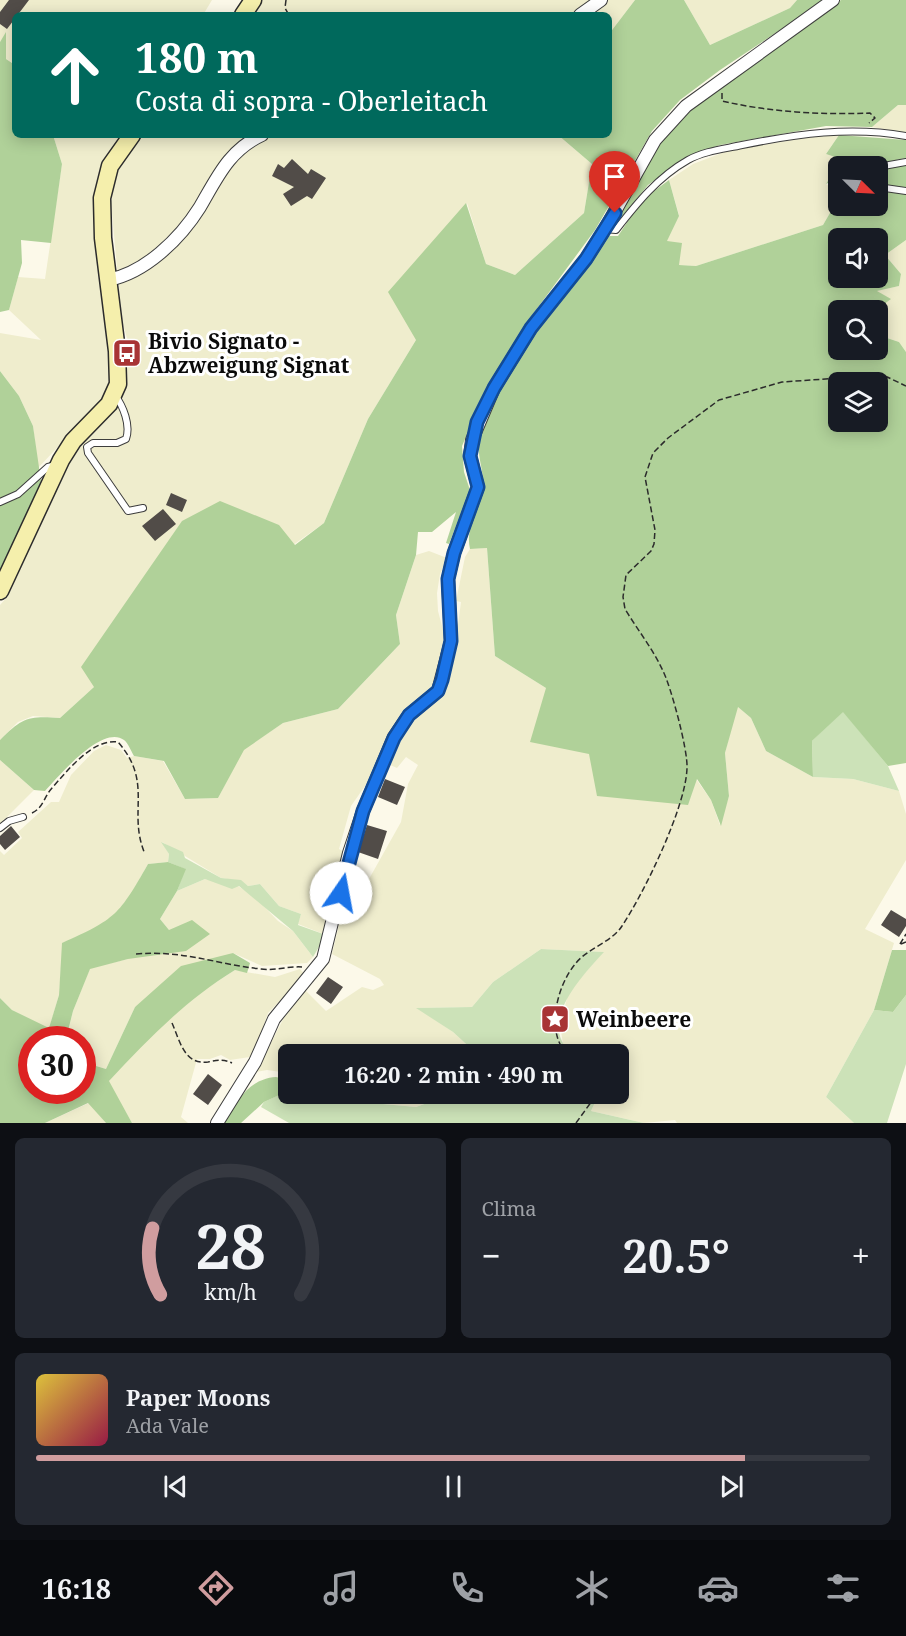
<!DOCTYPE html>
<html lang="it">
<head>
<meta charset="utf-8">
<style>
	:root { --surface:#171b24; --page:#242831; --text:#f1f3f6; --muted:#9ea1a6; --line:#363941; --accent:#d09d9f }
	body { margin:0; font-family:"Noto Serif",serif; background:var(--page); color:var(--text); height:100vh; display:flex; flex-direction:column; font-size:22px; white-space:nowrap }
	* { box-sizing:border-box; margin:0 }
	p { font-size:20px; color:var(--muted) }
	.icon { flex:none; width:33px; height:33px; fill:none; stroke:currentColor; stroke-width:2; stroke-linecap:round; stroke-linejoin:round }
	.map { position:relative; height:1123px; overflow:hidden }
	.side { display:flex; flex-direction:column; gap:15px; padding:15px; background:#0d0f14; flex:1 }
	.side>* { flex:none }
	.guide { position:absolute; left:12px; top:12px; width:600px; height:126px; border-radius:9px; box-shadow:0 3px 15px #0003; background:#00695c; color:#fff; overflow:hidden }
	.needle { width:39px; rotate:114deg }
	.buttons { position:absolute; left:828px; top:156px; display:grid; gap:12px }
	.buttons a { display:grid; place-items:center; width:60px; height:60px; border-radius:9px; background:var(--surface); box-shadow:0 3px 15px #0003; font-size:30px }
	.speed { position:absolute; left:18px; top:1026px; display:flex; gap:12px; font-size:30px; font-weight:700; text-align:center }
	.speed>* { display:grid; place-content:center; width:78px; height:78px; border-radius:50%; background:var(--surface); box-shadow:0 3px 15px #0003; line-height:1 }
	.speed .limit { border:9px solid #d22; background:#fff; color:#111 }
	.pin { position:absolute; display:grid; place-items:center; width:51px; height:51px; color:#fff; margin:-62px -26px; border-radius:50% 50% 50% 0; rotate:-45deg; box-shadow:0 0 6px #0007 }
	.pin .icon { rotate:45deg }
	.me { position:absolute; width:66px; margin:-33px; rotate:12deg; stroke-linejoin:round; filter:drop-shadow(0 0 4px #0008) }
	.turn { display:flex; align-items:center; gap:21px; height:126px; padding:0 24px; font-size:27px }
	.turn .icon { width:78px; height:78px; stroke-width:2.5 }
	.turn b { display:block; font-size:42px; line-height:51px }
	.big { font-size:45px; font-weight:700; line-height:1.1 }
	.side .widget { flex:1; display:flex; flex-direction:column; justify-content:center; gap:9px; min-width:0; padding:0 21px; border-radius:9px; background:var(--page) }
	.side .dial { align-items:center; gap:0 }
	.dial svg { height:156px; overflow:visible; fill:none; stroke:var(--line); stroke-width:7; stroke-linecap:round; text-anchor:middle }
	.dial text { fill:var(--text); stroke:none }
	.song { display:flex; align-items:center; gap:18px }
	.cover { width:72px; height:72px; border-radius:9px; background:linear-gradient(135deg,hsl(50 70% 55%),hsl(340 70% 35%)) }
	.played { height:6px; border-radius:3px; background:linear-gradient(90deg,var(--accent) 85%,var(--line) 85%) }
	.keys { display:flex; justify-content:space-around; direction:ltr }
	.heat { display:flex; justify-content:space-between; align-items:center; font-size:33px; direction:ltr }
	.side .tiles { flex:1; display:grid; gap:15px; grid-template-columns:1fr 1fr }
	.widget:last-child { grid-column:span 2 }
	.trip { position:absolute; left:278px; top:1044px; width:351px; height:60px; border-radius:9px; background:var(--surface); box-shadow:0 3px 15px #0003; font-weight:700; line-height:60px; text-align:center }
	.dock { display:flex; height:96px; justify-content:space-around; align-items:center; background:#090b0e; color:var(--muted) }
	.dock .icon { width:42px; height:42px }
	.dock .active { color:var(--accent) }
	.dock b { font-size:27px; color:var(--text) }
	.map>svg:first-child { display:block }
	.farmland { fill:#efedcd }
	.green { fill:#cce2b8 }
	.forest { fill:#b0d199; fill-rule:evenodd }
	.building { fill:#514c48 }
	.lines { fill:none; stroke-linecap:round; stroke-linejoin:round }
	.lane-casing { stroke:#3d3d3d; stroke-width:8 }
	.street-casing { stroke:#3d3d3d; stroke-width:14 }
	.secondary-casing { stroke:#2c2c2c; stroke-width:19 }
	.path { stroke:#2c2c2c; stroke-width:1.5; stroke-dasharray:6 3; stroke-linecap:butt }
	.lane { stroke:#fff; stroke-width:6 }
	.street { stroke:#fff; stroke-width:12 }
	.secondary { stroke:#f5efac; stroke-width:16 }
	.route-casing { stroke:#114b97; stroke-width:15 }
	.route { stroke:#1a73e8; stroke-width:10 }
	.labels { text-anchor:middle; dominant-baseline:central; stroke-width:6; stroke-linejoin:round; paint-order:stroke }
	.poi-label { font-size:21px; font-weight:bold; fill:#0a0a0a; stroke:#fff; text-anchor:start }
</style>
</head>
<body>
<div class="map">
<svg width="906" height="1123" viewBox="0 0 906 1123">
	<rect width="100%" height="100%" fill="#fcf9e9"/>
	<path class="farmland" d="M0 0H212L203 15H15V65L6 59V33L0 42Z
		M260 0H635L609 34V15H250Z
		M684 0H797L790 8 710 45Z
		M898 105H906V133L872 127Z
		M53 135H122L102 162 93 206 111 357V385L106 396 38 468 33 426 19 396 0 371V333L41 340 9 310 18 277 45 279 62 164Z
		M143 135H558L592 164 584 213 515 275 486 264 467 203 416 340 368 419 324 523 94 687 60 718 33 716 18 722 0 740V605L8 596 75 449 116 409 124 392 129 345 122 321 111 203 113 185 120 166Z
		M824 135H839L826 154 841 159 826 184 838 192V199L823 225 696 266 678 265 666 242 679 215 669 180 693 164 730 150Z
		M906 240V352L899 342 878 335 876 310 890 299 876 291 899 286 901 274 885 255Z
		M487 548 495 656 546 688 589 754 696 779 711 800 720 825 729 796 725 753 737 706 751 718 766 751 813 777 853 779 899 791 906 814V860L865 929 894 943 874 1010 826 1097 854 1123H677L675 1120 644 1123 591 1111 599 1094H618V1054H573L563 1044 560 1024 569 991 603 952 541 949 493 982 472 1007 418 1008 453 1032 477 1054H288V1073L267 1070 256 1072 290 1006 304 989 326 1011 362 987 373 990 384 985 380 979 332 954 352 871 369 879 401 822 408 784 418 765 406 757 397 768 388 764 406 725 440 697 445 689 456 640 461 602 456 601 465 557 470 549Z
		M429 551 447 558 440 574 437 593 438 611 446 641 433 689 351 806 339 849 348 854 326 935 298 924 301 914 279 906 260 884 248 886 241 881 221 878 162 842 169 854 168 862 148 864 124 907 103 925 63 943 59 995 49 1029 12 1010 0 998V851L4 855 22 838 18 832 51 802H59L71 775 94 751 106 745 121 750 127 758 134 756 163 761 185 799 218 798 243 750 283 723 338 709 400 644 396 615 416 555Z
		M0 760 34 790 0 824Z
		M205 879 238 886 255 897 278 921 293 931 313 957 307 963 262 966 233 953 135 1007 106 1069 83 1062 82 1040H66L73 1011 90 968 128 959 169 930 160 919 177 891Z
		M300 969 305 975 268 1013 254 1053 250 1057 230 1060 221 1055 210 1059H197L181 1117 188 1123H132L108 1081 152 1034 201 992 235 970 275 977Z
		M365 1094H452L416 1107 361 1102Z
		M89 1103 106 1123H45Z"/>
	<path class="green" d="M843 711 888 766 899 791 853 779 813 777 812 741Z
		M161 842 183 852 185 858 221 878 241 880 248 886 260 884 279 906 301 914 298 925 326 935 313 957 293 931 239 886 232 889 205 879 177 891 185 869 168 862 169 854Z
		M541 949 604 952C582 976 535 1025 573 1054H477L453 1032 416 1008 472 1007 493 982Z
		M906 995V1064L887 1123H854L826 1097 874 1010 893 1012Z
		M287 1091 288 1094H365L361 1102 416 1107 452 1094H599L591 1111 644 1123H289L261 1107 264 1102Z"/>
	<path class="forest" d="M635 0H684L710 45 790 8 797 0H825L720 70 680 100 652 131 595 230 522 329 489 383 462 446 464 472 470 490 449 544 446 543 456 512 432 532H418L416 555 396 615 400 644 338 709 283 723 244 750 218 798 185 799 164 761 134 756C131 751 128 743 124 740 102 724 58 777 45 791L34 790 0 760V740C23 717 29 716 60 718L94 687 81 667 182 521 220 501 279 525 295 545 324 523 368 419 416 340 388 292 466 203 486 264 515 275 584 213 592 164 558 135H609V34Z
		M841 0H906V105H898L872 127 826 126 720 145 688 156 648 185 617 223H613L661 142 698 103Z
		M6 32V59L15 65V135H53L62 164 51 243 21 240 22 263 9 310 0 312V42Z
		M839 135 906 140V158L866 166H838V178L826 184 841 159 826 154Z
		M906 164V188L878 184V169Z
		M669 180 679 216 667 241 682 243 679 265 696 266 823 225 838 199V206H878V189L906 193V240L885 255 901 274 899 286 877 291 891 299 876 310H838V350H878V335L899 342 906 352V763L888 766 843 712 812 741 813 777 766 751 751 718 738 707 725 753 729 796 721 826 711 800 697 779 688 805 597 796 589 754 530 742 546 688 495 656 487 548 470 549C465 527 479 510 482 487 485 472 477 458 479 442 481 427 489 413 496 399 525 340 567 288 607 236H618L642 200ZM838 238H878V278H838ZM838 382H878V422H838Z
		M0 371 19 396 33 426 41 481 0 574Z
		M168 862 186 869 177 891 160 919 169 930 192 920 210 934 186 951 128 959 90 969 73 1011 66 1039 32 1040V1090H82L83 1062 106 1069 135 1007 181 966 233 953 250 963 247 973 235 970C186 1000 148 1039 109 1081L132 1123H106L88 1103 45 1123H0V998L12 1010 49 1028 59 995 62 943C116 919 119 915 148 864Z
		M892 950H906V995L893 1012 874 1010Z
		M276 1077 288 1080V1091L264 1102 241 1123H223C238 1101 248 1079 276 1077Z"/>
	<path class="building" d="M9 0H29L7 29 0 24V12Z
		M292 159 308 174 311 169 326 178 312 199 307 196 291 206 283 194 294 187 272 176 278 164 284 168Z
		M171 493 187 500 182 512 166 505Z
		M163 509 176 524 155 541 142 526Z
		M385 779 405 787 397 805 378 797Z
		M367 825 387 831 378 859 358 852Z
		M11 826 20 837 5 850 0 844V836Z
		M891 910 906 919V926L899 937 881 925Z
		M328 977 343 987 331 1004 316 993Z
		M208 1074 222 1085 208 1105 193 1094Z"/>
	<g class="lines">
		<g class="lane-casing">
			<path id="lane" d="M878 167 906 162
				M878 187 906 191
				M605 229 616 230C637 203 658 177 688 160 704 151 724 149 742 145 797 134 850 126 906 136
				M115 395C123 406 131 425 126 439L117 443H93L87 447 88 453 128 511 143 508
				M0 502 18 494 48 467 56 465
				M0 828 9 821 23 817"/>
		</g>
		<g class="street-casing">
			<path id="street" d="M580 15 601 0
				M108 280C145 273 180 239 200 207 217 178 229 150 262 135
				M217 1123 255 1062 274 1019 323 959 349 853 363 811 394 737 409 715 438 691 451 641 448 579 454 553 478 487 470 456 472 440 494 388 531 328 586 259 605 229 655 140 686 106 833 0"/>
		</g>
		<g class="secondary-casing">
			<path id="secondary" d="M243 15 253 0
				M0 591 61 460 73 441 109 404 118 384 117 351 103 238 102 198 110 166 132 135"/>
		</g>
		<path class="path" d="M286 0 285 8 289 15
			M722 93V101C769 112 822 115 870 113L875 118 869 123
			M32 813C43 808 44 797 52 788 67 771 93 738 118 742 154 783 127 812 145 854
			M900 944 906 934
			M901 944 906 942
			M136 954C184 950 215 964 261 969 275 971 288 966 302 967
			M172 1023C180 1041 184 1065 208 1062 218 1060 223 1059 232 1063
			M567 1054C545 1032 557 985 576 963 588 948 612 942 622 926 644 893 686 807 687 768 688 750 671 687 663 671 653 649 637 629 625 609L623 597 626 575 651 551 654 544 655 530 645 477 653 453 668 438 719 400 782 382 883 375 906 386
			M576 1123 597 1094"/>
		<use href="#lane" class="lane"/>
		<use href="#street" class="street"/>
		<use href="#secondary" class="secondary"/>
	</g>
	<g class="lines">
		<g class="route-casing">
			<path id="route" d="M341 893 363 811 394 738 409 715 438 691 442 680 451 641 448 579 454 553 478 487 470 456 477 422 494 388 531 328 586 259 615 213"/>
		</g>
		<use href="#route" class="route"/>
	</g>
	<defs>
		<g id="bus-square" transform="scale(1.5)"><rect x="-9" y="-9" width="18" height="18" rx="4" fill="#a83435" stroke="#fff"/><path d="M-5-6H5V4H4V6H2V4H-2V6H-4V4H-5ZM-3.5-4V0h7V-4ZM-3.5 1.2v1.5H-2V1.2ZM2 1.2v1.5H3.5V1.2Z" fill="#fff"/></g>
		<g id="sight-square" transform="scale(1.5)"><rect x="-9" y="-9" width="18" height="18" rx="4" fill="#a83435" stroke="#fff"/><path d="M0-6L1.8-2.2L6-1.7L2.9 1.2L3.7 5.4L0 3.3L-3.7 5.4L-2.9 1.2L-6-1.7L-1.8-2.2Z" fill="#fff"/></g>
	</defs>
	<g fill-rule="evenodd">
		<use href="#bus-square" x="127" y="353"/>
		<use href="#sight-square" x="555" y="1019"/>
	</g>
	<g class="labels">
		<g class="poi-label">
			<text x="148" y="341">Bivio Signato -<tspan x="148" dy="24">Abzweigung Signat</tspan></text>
			<text x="576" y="1019">Weinbeere</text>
		</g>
	</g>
</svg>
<div class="buttons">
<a><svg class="needle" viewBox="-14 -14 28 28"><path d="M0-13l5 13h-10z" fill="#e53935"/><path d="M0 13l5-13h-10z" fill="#9ea1a6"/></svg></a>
<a><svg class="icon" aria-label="sound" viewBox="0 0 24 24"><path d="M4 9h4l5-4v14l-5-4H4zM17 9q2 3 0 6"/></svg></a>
<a><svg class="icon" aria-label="search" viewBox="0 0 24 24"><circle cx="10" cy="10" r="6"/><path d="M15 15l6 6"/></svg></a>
<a><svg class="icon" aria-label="layers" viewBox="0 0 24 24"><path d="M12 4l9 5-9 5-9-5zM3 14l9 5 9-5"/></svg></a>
</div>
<div class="speed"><div class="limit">30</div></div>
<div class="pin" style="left:615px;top:213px;background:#d93025"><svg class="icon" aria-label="arrive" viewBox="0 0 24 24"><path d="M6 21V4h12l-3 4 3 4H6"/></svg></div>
<svg class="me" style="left:341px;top:893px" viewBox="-20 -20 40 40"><circle r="19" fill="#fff"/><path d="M0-13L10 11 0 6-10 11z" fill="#1a73e8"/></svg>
<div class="trip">16:20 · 2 min · 490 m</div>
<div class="guide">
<div class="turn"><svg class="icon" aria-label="ahead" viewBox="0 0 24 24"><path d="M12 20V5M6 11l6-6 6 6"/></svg><div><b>180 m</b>Costa di sopra - Oberleitach</div></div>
</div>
</div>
<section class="side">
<div class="tiles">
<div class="widget dial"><svg viewBox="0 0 100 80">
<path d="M14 69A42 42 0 1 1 86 69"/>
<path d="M14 69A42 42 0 0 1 10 35" stroke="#d09d9f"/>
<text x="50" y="56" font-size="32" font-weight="700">28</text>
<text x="50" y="72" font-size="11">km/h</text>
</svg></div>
<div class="widget"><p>Clima</p>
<div class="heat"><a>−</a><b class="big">20.5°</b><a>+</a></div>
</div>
<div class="widget">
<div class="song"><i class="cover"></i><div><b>Paper Moons</b><p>Ada Vale</p></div></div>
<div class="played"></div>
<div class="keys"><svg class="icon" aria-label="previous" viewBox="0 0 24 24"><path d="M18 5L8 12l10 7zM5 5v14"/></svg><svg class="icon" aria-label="pause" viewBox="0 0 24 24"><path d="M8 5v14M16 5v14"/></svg><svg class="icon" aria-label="next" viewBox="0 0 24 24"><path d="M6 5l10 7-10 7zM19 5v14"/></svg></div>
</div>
</div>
</section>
<nav class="dock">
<b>16:18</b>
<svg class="icon active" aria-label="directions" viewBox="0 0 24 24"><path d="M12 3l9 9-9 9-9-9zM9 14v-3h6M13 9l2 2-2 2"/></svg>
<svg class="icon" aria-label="music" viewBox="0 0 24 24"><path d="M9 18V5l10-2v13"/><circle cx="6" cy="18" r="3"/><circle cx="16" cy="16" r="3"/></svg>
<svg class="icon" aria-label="phone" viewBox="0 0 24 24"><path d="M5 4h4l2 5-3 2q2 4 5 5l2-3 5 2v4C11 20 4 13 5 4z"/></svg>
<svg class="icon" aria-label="climate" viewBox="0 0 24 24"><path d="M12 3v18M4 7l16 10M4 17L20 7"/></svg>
<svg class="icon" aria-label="car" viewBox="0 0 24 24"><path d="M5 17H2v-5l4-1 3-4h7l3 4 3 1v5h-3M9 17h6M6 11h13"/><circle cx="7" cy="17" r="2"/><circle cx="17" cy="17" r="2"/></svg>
<svg class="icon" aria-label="filters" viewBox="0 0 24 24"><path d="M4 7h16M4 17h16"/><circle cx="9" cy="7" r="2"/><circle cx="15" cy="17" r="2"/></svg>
</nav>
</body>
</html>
